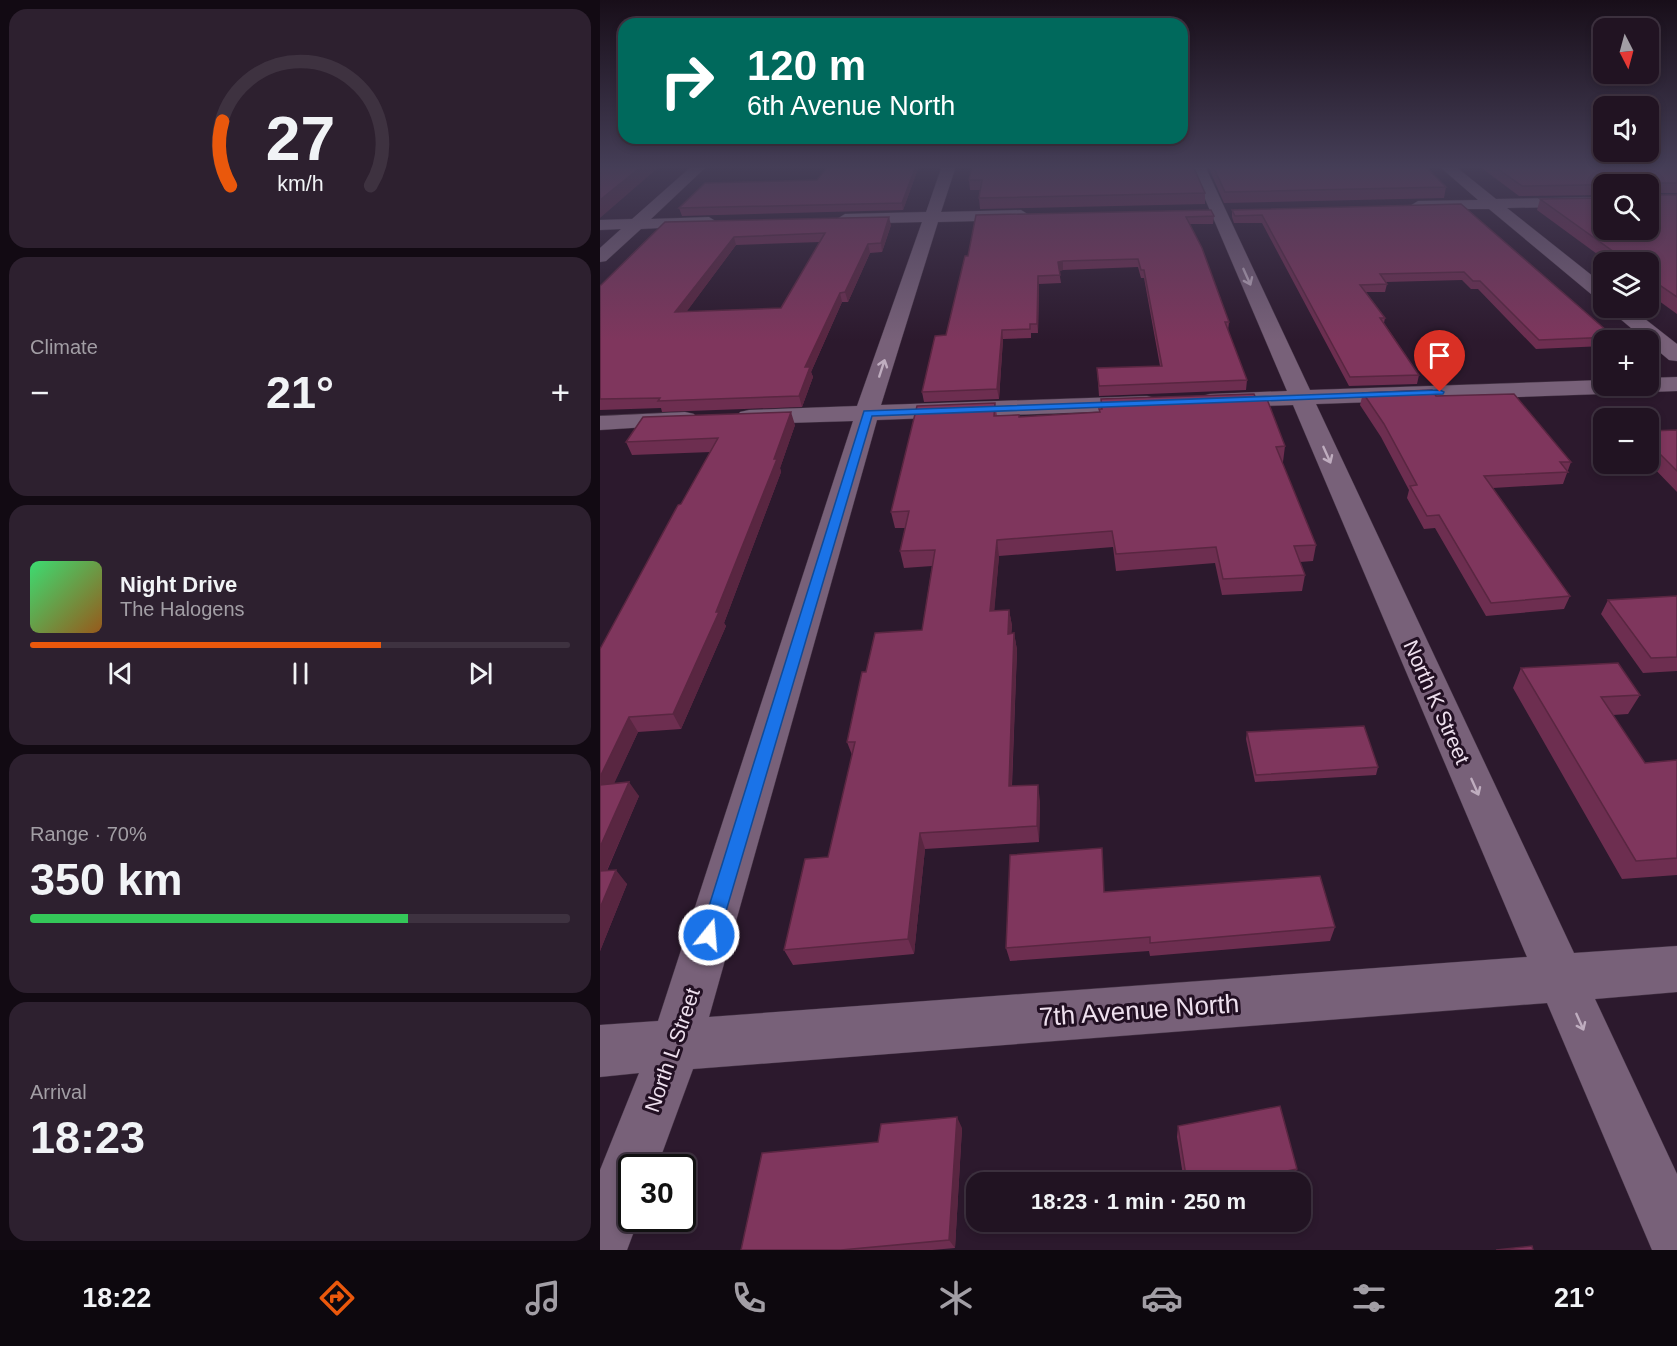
<!DOCTYPE html>
<html lang="en">
<head>
<meta charset="utf-8">
<style>
	:root { --surface:#211322; --page:#2d202f; --text:#f1f3f6; --muted:#a29ea5; --line:#3e3240; --accent:#ea580c }
	body { margin:0; font-family:Helvetica,sans-serif; background:var(--page); color:var(--text); height:100vh; display:flex; flex-direction:column; font-size:22px; white-space:nowrap }
	* { box-sizing:border-box; margin:0 }
	p { font-size:20px; color:var(--muted) }
	.icon { flex:none; width:33px; height:33px; fill:none; stroke:currentColor; stroke-width:2; stroke-linecap:round; stroke-linejoin:round }
	.map { position:relative; flex:1; overflow:hidden }
	.drawer { display:flex; flex-direction:column; gap:9px; padding:9px; background:#120a13; width:600px }
	.drawer>* { flex:none }
	.guide { position:absolute; left:18px; top:18px; width:570px; height:126px; border-radius:18px; box-shadow:0 3px 9px #0003,0 0 0 2px var(--line); background:#00695c; color:#fff; overflow:hidden }
	.needle { width:39px; rotate:174deg }
	.controls { position:absolute; left:993px; top:18px; display:grid; gap:12px }
	.controls a { display:grid; place-items:center; width:66px; height:66px; border-radius:12px; background:var(--surface); box-shadow:0 3px 9px #0003,0 0 0 2px var(--line); font-size:30px }
	.speed { position:absolute; left:18px; top:1154px; display:flex; gap:12px; font-size:30px; font-weight:700; text-align:center }
	.speed>* { display:grid; place-content:center; width:78px; height:78px; border-radius:50%; background:var(--surface); box-shadow:0 3px 9px #0003,0 0 0 2px var(--line); line-height:1 }
	.speed .limit { border:3px solid #111; border-radius:9px; background:#fff; color:#111 }
	.pin { position:absolute; display:grid; place-items:center; width:51px; height:51px; color:#fff; margin:-62px -26px; border-radius:50% 50% 50% 0; rotate:-45deg; box-shadow:0 0 6px #0007 }
	.pin .icon { rotate:45deg }
	.me { position:absolute; width:66px; margin:-33px; rotate:17deg; stroke-linejoin:round; filter:drop-shadow(0 0 4px #0008) }
	.turn { display:flex; align-items:center; gap:21px; height:126px; padding:0 30px; font-size:27px }
	.turn .icon { width:78px; height:78px; stroke-width:2.5 }
	.turn b { display:block; font-size:42px; line-height:51px }
	.big { font-size:45px; font-weight:800; line-height:1.1 }
	.drawer .widget { flex:1; display:flex; flex-direction:column; justify-content:center; gap:9px; min-width:0; padding:0 21px; border-radius:18px; background:var(--page) }
	.drawer .dial { align-items:center; gap:0 }
	.dial svg { height:156px; overflow:visible; fill:none; stroke:var(--line); stroke-width:7; stroke-linecap:round; text-anchor:middle }
	.dial text { fill:var(--text); stroke:none }
	.song { display:flex; align-items:center; gap:18px }
	.cover { width:72px; height:72px; border-radius:9px; background:linear-gradient(135deg,hsl(140 70% 55%),hsl(30 70% 35%)) }
	.played { height:6px; border-radius:3px; background:linear-gradient(90deg,var(--accent) 65%,var(--line) 65%) }
	.keys { display:flex; justify-content:space-around; direction:ltr }
	.heat { display:flex; justify-content:space-between; align-items:center; font-size:33px; direction:ltr }
	.charge { height:9px; border-radius:4px; background:linear-gradient(90deg,#34c759 70%,var(--line) 0) }
	.trip { position:absolute; left:366px; top:1172px; width:345px; height:60px; border-radius:18px; background:var(--surface); box-shadow:0 3px 9px #0003,0 0 0 2px var(--line); font-weight:800; line-height:60px; text-align:center }
	.dock { display:flex; height:96px; justify-content:space-around; align-items:center; background:#0d080e; color:var(--muted) }
	.dock .icon { width:42px; height:42px }
	.dock .active { color:var(--accent) }
	.dock b { font-size:27px; color:var(--text) }
	main { display:flex; flex:1; min-height:0 }
	.map>svg:first-child { display:block }
	.lines { fill:none; stroke-linecap:round; stroke-linejoin:round }
	.minor-casing { stroke:#443445; stroke-width:1 }
	.minor { fill:#786179; fill-rule:evenodd }
	.wall { fill:#6d2e50; fill-rule:evenodd }
	.shaded-wall { fill:#592641 }
	.building { fill:#7f365d; stroke:#592641; stroke-width:1.5; fill-rule:evenodd }
	.oneway { stroke:#bfadbf }
	.route { fill:#1a73e8; stroke:#114b97; stroke-width:1.5 }
	.labels { text-anchor:middle; dominant-baseline:central; stroke-width:6; stroke-linejoin:round; paint-order:stroke }
	.street-label { font-size:21px; fill:#eee0ee; stroke:#221023 }
	.near-street-label { font-size:26px; fill:#eee0ee; stroke:#221023 }
</style>
</head>
<body>
<main>
<section class="drawer">
<div class="widget dial"><svg viewBox="0 0 100 80">
<path d="M14 69A42 42 0 1 1 86 69"/>
<path d="M14 69A42 42 0 0 1 10 36" stroke="#ea580c"/>
<text x="50" y="56" font-size="32" font-weight="700">27</text>
<text x="50" y="72" font-size="11">km/h</text>
</svg></div>
<div class="widget"><p>Climate</p>
<div class="heat"><a>−</a><b class="big">21°</b><a>+</a></div>
</div>
<div class="widget">
<div class="song"><i class="cover"></i><div><b>Night Drive</b><p>The Halogens</p></div></div>
<div class="played"></div>
<div class="keys"><svg class="icon" aria-label="previous" viewBox="0 0 24 24"><path d="M18 5L8 12l10 7zM5 5v14"/></svg><svg class="icon" aria-label="pause" viewBox="0 0 24 24"><path d="M8 5v14M16 5v14"/></svg><svg class="icon" aria-label="next" viewBox="0 0 24 24"><path d="M6 5l10 7-10 7zM19 5v14"/></svg></div>
</div>
<div class="widget"><p>Range · 70%</p><b class="big">350 km</b><div class="charge"></div></div>
<div class="widget"><p>Arrival</p><b class="big">18:23</b></div>
</section>
<div class="map">
<svg width="1077" height="1250" viewBox="0 0 1077 1250">
	<rect width="100%" height="100%" fill="#2c192d"/>
	<g class="lines">
		<g class="minor-casing">
			<path id="minor" d="M92 166H107L51 219 109 217 117 222 115 225 41 229 6 261 0 262V248L21 229 0 230V220L32 219Z
				M342 166H356L341 212 421 210 429 215 421 220 338 222 281 405 547 396 555 398 559 403 555 408 547 410 277 420 109 1017 927 957 693 405 610 408 602 406 598 401 602 396 610 394 687 391 591 166H605L710 390 1004 380V386H1048V378L1077 377V391L1048 392 1039 389 1030 393 716 404 974 953 1077 946V992L995 999 1077 1174V1250H1052L947 1003 93 1069 57 1167H32V1218H39L27 1250H0V1170L39 1073 0 1077V1025L58 1021 253 421 149 424 140 422 137 417 140 412 149 410 257 406 322 222 245 224 237 219 245 214 326 212Z
				M839 166H855L896 199 1004 197V206L907 208 1004 285V301L997 299 889 209H813L810 206 818 201 878 200Z
				M1010 308H1031L1077 344V361L1069 360 1012 312Z
				M85 412 94 414 97 419 94 424 0 430V416Z"/>
		</g>
		<use href="#minor" class="minor"/>
	</g>
	<path class="wall" d="M319 166 303 210 82 216 79 208 217 180Z
		M372 166 605 193V204L380 209 379 198 380 190H370L369 180Z
		M608 166H831L828 170 846 187 844 198 624 203Z
		M879 166H1077V193H1050V195H1077V314L1048 293V262H1008L937 210 940 199 1004 230 1048 184H1004V195L919 196Z
		M861 204 1014 337 1013 340H1004V346L936 349 878 289H871L862 280 786 282 787 284 785 292H766L785 318 784 323 819 375 817 384 749 386 662 223H634L632 217V210Z
		M376 215 614 216 613 224H590L629 322 628 331 647 380 646 390 499 396 497 368 560 366 544 278H541L538 267 463 270 459 271 461 283 439 284 438 333H431V338L403 339 399 399 324 402 322 392 346 335 368 256Z
		M65 222 291 225 282 252 270 253 248 302H242L211 372 213 377 202 407 62 412 61 408 0 410V286ZM220 242 181 308 86 312 136 245Z
		M763 393 836 396 971 462 963 484 893 488 970 596 964 609 886 616 835 528 824 529 807 498 809 490 781 437 760 405Z
		M501 399H656L685 446 683 462H682L716 545 713 561 700 562 705 575 702 591 622 595 615 563 516 571 513 547 399 556 394 610H409L412 626 411 634 414 633 417 650 412 786 440 801 439 842 325 849 314 954 193 965 184 950 228 857 252 755 247 742 266 672 322 630 332 566 304 568 300 551 305 528H295L291 512 395 403 397 416 419 417 499 412V409H501Z
		M195 425 180 468 181 472 124 623 126 626 81 729 38 732 14 783 39 796 7 871 27 884 0 951V649L111 452 32 455 26 442Z
		M1077 430V492L1048 462V431Z
		M1077 596V671L1043 673 1001 614 1008 600Z
		M921 668 1040 695 1028 714 1013 715 1045 763 1077 760V875L1022 879 913 688Z
		M647 732 778 767 776 775 655 782 646 739Z
		M504 892 735 927 730 941 550 956 549 951 410 961 406 948Z
		M578 1126 697 1169 693 1179 678 1182H584L577 1137Z
		M362 1128 355 1248 332 1250H141L278 1142Z"/>
	<path class="shaded-wall" d="M42 166H60L0 218V200Z
		M316 166H319L303 210 302 203Z
		M289 217 291 225 282 252 281 243Z
		M134 237 136 245 79 322 75 312Z
		M268 244 270 253 248 302 245 292Z
		M463 261V270L459 271 458 262Z
		M438 276 439 284 438 333 437 324Z
		M240 293 242 302 211 372 213 377 202 407 199 396 205 367Z
		M402 330 403 339 399 399 397 389Z
		M191 412 195 425 180 468 181 472 124 623 126 626 81 729 73 714 116 612Z
		M397 540 399 556 393 627 390 611Z
		M409 610 412 626 410 650 408 634Z
		M414 633 417 650 411 803 409 786Z
		M29 717 38 732 7 799 0 790V777Z
		M29 782 39 796 0 886V847Z
		M438 785 440 801 439 842 437 826Z
		M320 833 325 849 314 954 308 939Z
		M16 870 27 884 0 951V908Z
		M357 1117 362 1128 355 1248 349 1240Z"/>
	<path class="building" d="M0 166H42L0 200Z
		M228 166H316L302 203 79 208 105 183 217 180Z
		M372 166H593L605 193 379 198 382 180H369Z
		M613 166H825L846 187 625 192Z
		M894 166H1077V183H1052L1050 185V195H1077V297L1048 277V262H1028L940 199 1004 198V230H1048V184L922 186Z
		M861 204 1014 337 939 340 880 281H873L864 272 780 274 787 284 760 285 785 318H780L819 375 750 377 662 215 635 216 632 210Z
		M611 210 614 216 586 217 602 248 629 322H625L647 380 499 386 497 368 562 366 544 270H541L538 259 463 261 458 262 460 275 438 276 437 324H430V329L402 330 397 389 322 392 335 336 346 335 365 256H368L376 215Z
		M289 217 281 243 268 244 245 292 240 293 205 367H210L199 396 58 401 60 398 0 399V286L65 222ZM225 233 181 308 75 312 134 237Z
		M832 390 836 396 914 394 971 462H960L968 472 884 476 970 596 891 603 839 515 827 516 810 486 817 485 784 424 763 393Z
		M654 394 656 399H667L685 446 676 447 716 545 694 546 705 575 623 579 616 547 516 554 512 531 397 540 390 611 409 610 408 634 414 633 409 786 438 785 437 826 320 833 308 939 184 950 205 859 228 857 255 742H247L262 672H266L275 633 322 630 335 550 300 551 309 511 291 512 317 406 395 403 394 416 419 415V417L500 412 499 409H502L501 399Z
		M191 412 174 459H177L116 612H119L73 714 29 717 0 777V649L78 505 81 504 118 438 26 442 43 417Z
		M1077 430V471L1048 442V431Z
		M1077 596V657L1051 658 1008 600Z
		M1018 663 1040 695 1001 697 1045 763 1077 760V858L1036 861 921 668Z
		M764 726 778 767 656 775 647 732Z
		M29 782 0 847V785Z
		M502 848 504 892 720 876 735 927 550 943V937L406 948 410 855Z
		M16 870 0 908V871Z
		M680 1106 697 1169 631 1182H587L578 1126Z
		M357 1117 349 1240 241 1250H141L162 1153 278 1142 281 1124Z
		M932 1246 933 1250H896Z"/>
	<defs><path id="oneway-shaft" d="M-6 0H5M1.5-3L5.5 0L1.5 3" fill="none" stroke-width="1.6" stroke-linecap="round" stroke-linejoin="round" transform="scale(1.5)"/></defs>
	<g class="oneway">
		<use href="#oneway-shaft" transform="translate(647 277) rotate(66)"/>
		<use href="#oneway-shaft" transform="translate(282 368) rotate(-72)"/>
		<use href="#oneway-shaft" transform="translate(727 455) rotate(66)"/>
		<use href="#oneway-shaft" transform="translate(875 787) rotate(66)"/>
		<use href="#oneway-shaft" transform="translate(980 1022) rotate(66)"/>
	</g>
	<linearGradient id="sky" x2="0" y2="1"><stop stop-color="#180e19"/><stop offset="0.49" stop-color="#453e57"/><stop offset="1" stop-color="#453e57" stop-opacity="0"/></linearGradient>
	<rect width="1077" height="341" fill="url(#sky)"/>
	<path class="route" d="M840 390 844 392 843 394 272 416 119 935 116 942 109 944 103 942 100 935 264 411Z"/>
	<g class="labels">
		<g class="street-label">
			<text transform="translate(837 702) rotate(66)">North K Street</text>
			<text transform="translate(72 1050) rotate(-71)">North L Street</text>
		</g>
		<g class="near-street-label">
			<text transform="translate(539 1010) rotate(-4)">7th Avenue North</text>
		</g>
	</g>
</svg>
<div class="controls">
<a><svg class="needle" viewBox="-14 -14 28 28"><path d="M0-13l5 13h-10z" fill="#e53935"/><path d="M0 13l5-13h-10z" fill="#a29ea5"/></svg></a>
<a><svg class="icon" aria-label="sound" viewBox="0 0 24 24"><path d="M4 9h4l5-4v14l-5-4H4zM17 9q2 3 0 6"/></svg></a>
<a><svg class="icon" aria-label="search" viewBox="0 0 24 24"><circle cx="10" cy="10" r="6"/><path d="M15 15l6 6"/></svg></a>
<a><svg class="icon" aria-label="layers" viewBox="0 0 24 24"><path d="M12 4l9 5-9 5-9-5zM3 14l9 5 9-5"/></svg></a>
<a>+</a>
<a>−</a>
</div>
<div class="speed"><div class="limit">30</div></div>
<div class="pin" style="left:840px;top:392px;background:#d93025"><svg class="icon" aria-label="arrive" viewBox="0 0 24 24"><path d="M6 21V4h12l-3 4 3 4H6"/></svg></div>
<svg class="me" style="left:109px;top:935px" viewBox="-20 -20 40 40"><circle r="17" fill="#1a73e8" stroke="#fff" stroke-width="3"/><path d="M0-11L8 9 0 5-8 9z" fill="#fff"/></svg>
<div class="trip">18:23 · 1 min · 250 m</div>
<div class="guide">
<div class="turn"><svg class="icon" aria-label="right" viewBox="0 0 24 24"><path d="M7 20v-9h11M14 6l5 5-5 5"/></svg><div><b>120 m</b>6th Avenue North</div></div>
</div>
</div>
</main>
<nav class="dock">
<b>18:22</b>
<svg class="icon active" aria-label="directions" viewBox="0 0 24 24"><path d="M12 3l9 9-9 9-9-9zM9 14v-3h6M13 9l2 2-2 2"/></svg>
<svg class="icon" aria-label="music" viewBox="0 0 24 24"><path d="M9 18V5l10-2v13"/><circle cx="6" cy="18" r="3"/><circle cx="16" cy="16" r="3"/></svg>
<svg class="icon" aria-label="phone" viewBox="0 0 24 24"><path d="M5 4h4l2 5-3 2q2 4 5 5l2-3 5 2v4C11 20 4 13 5 4z"/></svg>
<svg class="icon" aria-label="climate" viewBox="0 0 24 24"><path d="M12 3v18M4 7l16 10M4 17L20 7"/></svg>
<svg class="icon" aria-label="car" viewBox="0 0 24 24"><path d="M5 17H2v-5l4-1 3-4h7l3 4 3 1v5h-3M9 17h6M6 11h13"/><circle cx="7" cy="17" r="2"/><circle cx="17" cy="17" r="2"/></svg>
<svg class="icon" aria-label="filters" viewBox="0 0 24 24"><path d="M4 7h16M4 17h16"/><circle cx="9" cy="7" r="2"/><circle cx="15" cy="17" r="2"/></svg>
<b>21°</b>
</nav>
</body>
</html>
